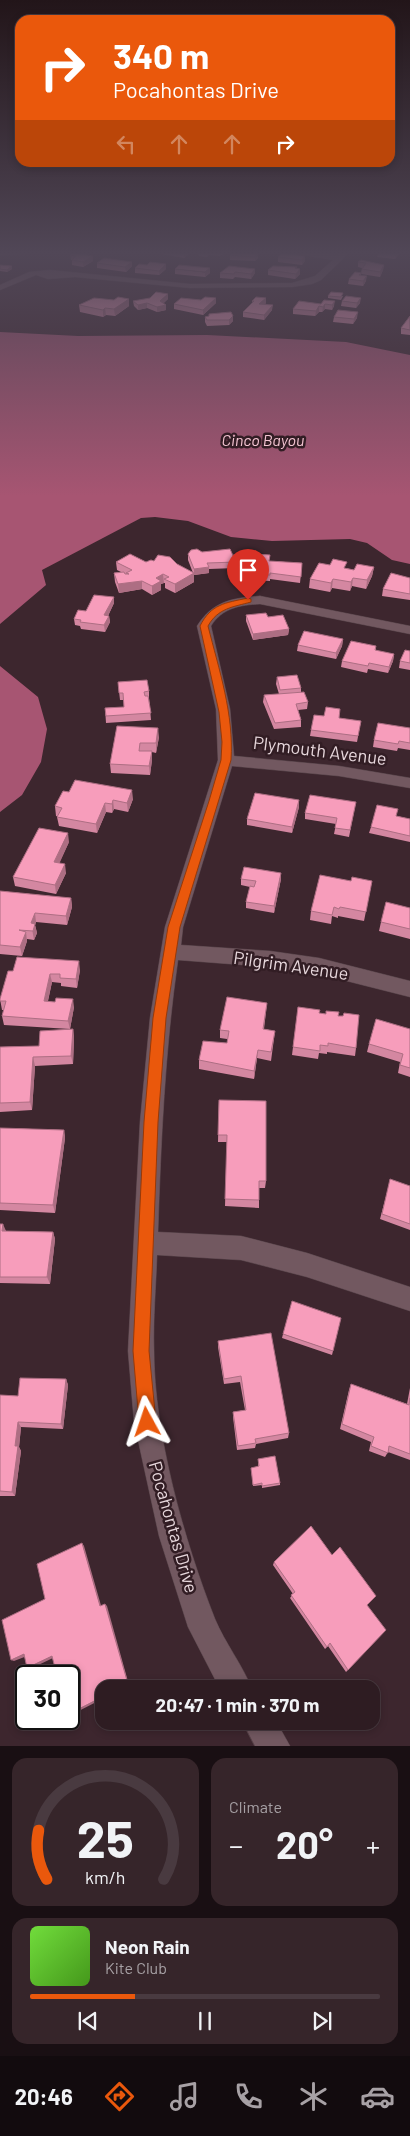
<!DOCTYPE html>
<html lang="en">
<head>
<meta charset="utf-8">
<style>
	:root { --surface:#2e1c22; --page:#36252a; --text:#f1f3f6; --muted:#a7a1a5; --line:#493a40; --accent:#ea580c }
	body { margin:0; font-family:Barlow,sans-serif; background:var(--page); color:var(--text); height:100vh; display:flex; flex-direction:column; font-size:19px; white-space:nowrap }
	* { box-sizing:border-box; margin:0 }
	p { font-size:16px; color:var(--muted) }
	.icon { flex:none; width:28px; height:28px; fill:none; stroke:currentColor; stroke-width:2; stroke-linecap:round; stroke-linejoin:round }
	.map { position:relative; height:1746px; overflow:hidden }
	.drawer { display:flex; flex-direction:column; gap:12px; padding:12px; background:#190f13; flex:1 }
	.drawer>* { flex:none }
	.hud { position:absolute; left:15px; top:15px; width:380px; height:152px; border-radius:15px; box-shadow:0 2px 8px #0003,0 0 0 1px var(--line); background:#ea580c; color:#fff; overflow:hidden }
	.speed { position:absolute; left:15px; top:1665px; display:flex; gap:10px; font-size:25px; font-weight:700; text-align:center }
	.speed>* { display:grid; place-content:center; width:65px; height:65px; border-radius:50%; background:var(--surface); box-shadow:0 2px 8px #0003,0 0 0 1px var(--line); line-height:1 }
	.speed .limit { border:2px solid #111; border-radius:8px; background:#fff; color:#111 }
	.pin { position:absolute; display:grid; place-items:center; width:42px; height:42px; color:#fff; margin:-51px -21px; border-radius:50% 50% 50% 0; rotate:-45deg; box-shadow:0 0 5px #0007 }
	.pin .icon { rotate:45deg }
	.me { position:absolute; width:55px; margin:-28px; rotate:355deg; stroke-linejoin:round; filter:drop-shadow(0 0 4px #0008) }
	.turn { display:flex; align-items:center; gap:18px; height:105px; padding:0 15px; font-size:22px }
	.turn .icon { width:65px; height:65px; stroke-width:2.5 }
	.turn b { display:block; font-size:35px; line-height:42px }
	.lanes { display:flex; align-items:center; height:48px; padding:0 15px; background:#0003; justify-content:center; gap:25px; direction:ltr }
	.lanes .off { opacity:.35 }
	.big { font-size:38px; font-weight:700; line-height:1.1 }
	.drawer .card { flex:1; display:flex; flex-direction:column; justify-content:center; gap:8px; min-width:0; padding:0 18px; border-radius:15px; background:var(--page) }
	.drawer .dial { align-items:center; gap:0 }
	.dial svg { height:130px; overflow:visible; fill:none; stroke:var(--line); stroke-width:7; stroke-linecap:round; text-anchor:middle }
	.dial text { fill:var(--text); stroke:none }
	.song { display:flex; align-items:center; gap:15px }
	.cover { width:60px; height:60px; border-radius:8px; background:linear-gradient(135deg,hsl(100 70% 55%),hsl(100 70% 35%)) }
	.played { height:5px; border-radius:2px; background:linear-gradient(90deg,var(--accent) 30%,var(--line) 30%) }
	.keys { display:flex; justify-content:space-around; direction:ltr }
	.heat { display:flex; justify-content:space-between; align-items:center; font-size:28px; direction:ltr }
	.drawer .tiles { flex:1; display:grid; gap:12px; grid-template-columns:1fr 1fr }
	.card:last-child { grid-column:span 2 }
	.trip { position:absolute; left:95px; top:1680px; width:285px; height:50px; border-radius:15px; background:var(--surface); box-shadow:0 2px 8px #0003,0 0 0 1px var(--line); font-weight:700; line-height:50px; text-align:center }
	.menu { display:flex; height:80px; justify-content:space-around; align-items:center; background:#120b0e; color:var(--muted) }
	.menu .icon { width:35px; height:35px }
	.menu .current { color:var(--accent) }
	.menu b { font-size:22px; color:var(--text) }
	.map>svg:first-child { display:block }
	.water { fill:#a75572 }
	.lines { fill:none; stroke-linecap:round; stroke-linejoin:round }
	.street-casing { stroke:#564349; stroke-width:1 }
	.street { fill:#725860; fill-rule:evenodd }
	.wall { fill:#d487a1 }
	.shaded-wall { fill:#ad6e83 }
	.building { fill:#f79dbb; stroke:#ad6e83 }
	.route { fill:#ea580c; stroke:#983908 }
	.labels { text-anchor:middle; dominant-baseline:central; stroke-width:5; stroke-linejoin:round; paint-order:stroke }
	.far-water-label { font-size:16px; font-style:italic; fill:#f5c5d3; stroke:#321d24 }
	.street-label { font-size:18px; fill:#e7d7dc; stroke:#321d24 }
</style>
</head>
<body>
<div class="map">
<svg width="410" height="1746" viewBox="0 0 410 1746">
	<rect width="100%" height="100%" fill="#3d262e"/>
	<path class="water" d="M0 332 78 336 207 335 346 342 410 355V564L392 560 367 543 350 539 272 541 231 537 188 521 155 517 141 518 42 570 46 585 0 624Z
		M0 666 38 697 47 729 41 762 22 795 0 812Z"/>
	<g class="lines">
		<g class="street-casing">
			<path id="street" d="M0 251H48L44 253 0 255Z
				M277 251H304L338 255 342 251H351L321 280 312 284 292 287 190 288 75 277 48 279 36 275 0 290V285L29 272 50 270 190 284 292 283 315 276 333 260Z
				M260 596 410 626V634L260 604C240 605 222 608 211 626L230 709 234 756 339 766 410 778V788L339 776 232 766 183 927 181 945 270 951 319 958 410 981V997L319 974 270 967 178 960C165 1050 161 1141 158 1232L241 1236 307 1253 410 1287V1311L307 1277 241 1260 157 1255C156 1287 153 1318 154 1350 154 1434 184 1540 215 1619 225 1643 242 1664 252 1689H220L188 1627 159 1536 134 1422 128 1351 140 1122 150 1018 165 927 218 760 216 709 197 626C213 601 232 598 260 596Z
				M242 1721H276L290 1746H255Z"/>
		</g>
		<use href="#street" class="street"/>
	</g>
	<path class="wall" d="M156 251H191L184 258 156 253Z
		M198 251H224V253L220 256 209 255 207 257 199 256Z
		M250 251V252L258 253V258L255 261 230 260V255Z
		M372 251H401L400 253 395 259 377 257 378 254 372 252Z
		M70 255 93 256V261L83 267 72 265V260H71Z
		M305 256V261L302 265 278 262V257Z
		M132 262V266L126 272 97 268V263Z
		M358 262 384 265 383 270 380 277 361 274V276L366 281 363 286 348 284 349 279 361 273 362 268 358 267Z
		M0 265 12 266V269L7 272 0 271Z
		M147 265 166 269 159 275 135 273V268Z
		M175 269 210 273 205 277 175 274Z
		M255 269V273L251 279 235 277 233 279 220 278V273Z
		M297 269H300V274L295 279 268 275V270Z
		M328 296H343L341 300 328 298Z
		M129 299V306L115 316 106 315 103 317 80 312 79 305Z
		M168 299 163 303 166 305V310L157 312 147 308 138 310 134 306 133 301Z
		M324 300 334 306 332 310 325 309 322 312H319L315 316 293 314V309L321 304Z
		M252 301 266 303 265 304 272 310 264 320 243 317V312L252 303Z
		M342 301 360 303 356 308 341 306Z
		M216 303 203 315 174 309V304Z
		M209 314 233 321 229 325 207 326 205 322V317L209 316Z
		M410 316V335L401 334V328Z
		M334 317 357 318 353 324 333 322Z
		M202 552 233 556 243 562V565H236V568L209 569V573L194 575V582L175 593 165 588V583H164L161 584V590L152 595 142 589 119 593 115 582 114 573 121 572 117 570 116 562H146L154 561 177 564 193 573 188 560V554Z
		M269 561 302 563 300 583 270 579V581L252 580V574Z
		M374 567 372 576 366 589 352 586 350 591 332 588 330 592 309 588 310 579 346 568 354 570Z
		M410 578V600L382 596 383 589Z
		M114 597V603L108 616H109L110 622 105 632 81 629 80 626 75 625 74 619 86 611Z
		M246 615 268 617 289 629 288 635 253 640 246 621Z
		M343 639 342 646 336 659 297 651 298 645Z
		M376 646V651L394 654 393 661 388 673 368 669 367 673 341 667 342 661Z
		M410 651V670L399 668 400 661Z
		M277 677 301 688V692L308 702 307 709 298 710 301 720V727L274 729 263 702 264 695 279 694 276 684Z
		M118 682 149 691V698L151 720 106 723 105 708 124 707V700H120Z
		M339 718 361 721 357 742 310 736 311 730Z
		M117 726 159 737 156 753 152 752V760L150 775 111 773 110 764Z
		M410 728V750L398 748 397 751 373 747 374 740Z
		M69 792 133 799 128 812 114 809 112 813 106 812 97 833 59 826 57 817 58 816H56L55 806Z
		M299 800V807L292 833 247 825V819Z
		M356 802 349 837 334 834 336 824 305 819V813Z
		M397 816 410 819V842L369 833 371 827Z
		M69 842 59 863 66 873 56 894 15 886 13 877Z
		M241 879H281L274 913 246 908V902L250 887 241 885Z
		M351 881H372L364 921 338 916V918L332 916 331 924 310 920 311 911Z
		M0 891 71 898 72 907 67 925 36 922 35 925 37 933 34 940 27 939V941L22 956 0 954Z
		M410 908V939L379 931 381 922Z
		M80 970 77 988 61 986V983L52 982 48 1001 74 1007 70 1029 4 1025 2 1016 4 1010H2L0 999 13 971Z
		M267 1003 264 1029 275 1031 271 1061 257 1058 254 1079 199 1069V1060L227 1043V1039L220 1038V1030Z
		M298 1007 319 1013 338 1016 356 1048 355 1056 327 1052V1054L319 1053 318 1059 292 1055Z
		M73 1029 74 1038 73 1064 35 1066 32 1110 0 1112V1047L39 1046Z
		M410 1029V1077L398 1073 400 1062 367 1052 369 1044Z
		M219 1100 266 1181 265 1188H259V1208L225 1206 227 1142H218Z
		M0 1128 64 1130 65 1138 55 1213 0 1210Z
		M389 1185 410 1186V1230L380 1219Z
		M0 1224 6 1231 53 1232 55 1239 50 1284 0 1283Z
		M283 1334 333 1351 332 1355 282 1338Z
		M218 1341 289 1433 288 1438 256 1444 255 1448 237 1450 233 1417V1412L245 1410 240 1382 224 1384 218 1347Z
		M66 1379 68 1385 63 1429 21 1427 19 1447 21 1451 15 1496H0V1395L18 1396Z
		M351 1384 407 1404 410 1388V1460L388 1452 385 1457 369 1451 371 1442 340 1429 349 1390Z
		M258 1459 280 1483V1485L262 1488V1485L253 1486 251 1468 258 1467Z
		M274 1562 367 1605 348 1670 346 1672 328 1646 325 1649 290 1598 293 1594 273 1565Z"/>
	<path class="shaded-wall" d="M186 251H191L184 258V253Z
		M208 251H209V255L207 257Z
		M220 251H224V253L220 256Z
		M398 251H401L400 253 395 259 396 254Z
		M258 253V258L255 261V257Z
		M93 256V261L83 267V262Z
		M305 256V261L302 265V260Z
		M132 262V266L126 272 125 267Z
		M166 264V269L159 275V271Z
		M384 265 383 270 380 277V272Z
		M12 266V269L7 272V270Z
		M210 268V273L205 277V272Z
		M255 269V273L251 279V274Z
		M300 269V274L295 279 296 274Z
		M367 276 366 281 363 286V281Z
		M168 294V299L161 306 160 301Z
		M216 298V303L203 315V310Z
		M266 298V303L259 309V304Z
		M361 298 360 303 356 308 357 303Z
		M129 299V306L115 316 114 309Z
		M335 301 334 306 332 310V305Z
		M147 303V308L138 310V305Z
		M325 304V309L322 312 323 307Z
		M166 305V310L157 312V307Z
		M273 305 272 310 264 320V315Z
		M319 306V312L315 316 316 311Z
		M105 308 106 315 103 317V310Z
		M358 312 357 318 353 324 354 319Z
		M233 316V321L229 325V320Z
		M209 567V573L194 575V582L175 593V584L194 573V569Z
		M374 567 372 576 366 589 367 580Z
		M163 574 164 583 161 584V590L152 595V586L156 578Z
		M353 578 352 586 350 591 351 582Z
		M333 579 332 588 330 592 331 583Z
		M142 581V589L119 593 118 584Z
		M114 597V603L105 622 104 615Z
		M109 616 110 622 105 632 104 625Z
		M289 629 288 635 253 640V634Z
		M343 639 342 646 336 659V653Z
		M394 654 393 661 388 673 389 667Z
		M158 728 159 737 156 753V743Z
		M152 751V760L150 775 149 766Z
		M132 790 133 799 128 812 127 803Z
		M113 800 114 809 112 813V804Z
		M299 800V807L292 833V827Z
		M105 803 106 812 97 833 96 824Z
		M68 833 69 842 56 871 54 862Z
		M65 864 66 873 56 894 55 885Z
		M281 873V879L274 913V906Z
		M71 898 72 907 67 925 66 916Z
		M35 913 36 922 35 925 37 933 34 940 31 923Z
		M26 932 27 941 22 956 20 947Z
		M79 961 80 970 77 988 76 979Z
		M50 974 52 982 46 1009 44 1001Z
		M73 999 74 1007 70 1029 68 1021Z
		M73 1029 74 1038 73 1064 71 1056Z
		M258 1050 257 1058 254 1079V1071Z
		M33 1057 35 1066 32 1110 30 1102Z
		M64 1130 65 1138 55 1213 53 1205Z
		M3 1224 6 1231H2Z
		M53 1232 55 1239 50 1284 47 1277Z
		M66 1379 68 1385 63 1429 61 1424Z
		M18 1422 21 1427 19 1447 21 1451 15 1496 12 1492 15 1446Z
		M82 1543 84 1546 102 1609 100 1606Z
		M105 1604 107 1606 129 1685 122 1689H118Z
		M24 1654 27 1656 14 1661 11 1660Z
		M52 1656 55 1657 30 1669 27 1668Z
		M104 1696V1698L69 1716V1714Z"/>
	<path class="building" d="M174 251H186L184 253Z
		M234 251H249L248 252 258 253 255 257 230 255Z
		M378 251H398L396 254Z
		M74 253 93 256 83 262 72 260 76 256 70 255Z
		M282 253 305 256 302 260 278 257Z
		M104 258 132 262 125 267 97 263Z
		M361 260 384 265 380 272 362 269 366 263 358 262Z
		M150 262 166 264 159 271 135 268 139 264 147 265Z
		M0 265 12 266 7 270 0 269Z
		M179 265 210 268 205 272 175 269Z
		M229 266 255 269 251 274 235 272 234 274 220 273Z
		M273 266 297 267 295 268 300 269 296 274 268 270Z
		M355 272 362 273 359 275 367 276 363 281 349 279Z
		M156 292 168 294 160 301 166 305 157 307 147 303 138 305 133 301 150 298Z
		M331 292 343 293 341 297 328 296Z
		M346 296 361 298 357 303 342 301Z
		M118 297 129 299 114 309 105 308 103 310 79 305 94 298 114 300Z
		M205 297 216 298 203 310 174 304 181 298 201 300Z
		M256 297 266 298 259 304 273 305 264 315 243 312 254 301H252Z
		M324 300 335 301 332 305 325 304 323 307 319 306 316 311 293 309 299 301 321 304Z
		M338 310 358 312 354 319 334 317Z
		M231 312 233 316 229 320H207L205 317 209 316V314Z
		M410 316V330L401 328Z
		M197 549 202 552 230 549 236 562 207 563 209 567 194 569 188 554 191 550Z
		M130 554 146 562 151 560 154 561 158 555 170 557 177 564 194 573 175 584 164 579 169 577 163 574 156 578 161 581 152 586 142 581 118 584 114 573 124 572 125 574H129L126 573 132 570 116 562Z
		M242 554 243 562H236L233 555Z
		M255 554 270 555 269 561 302 563 301 577 270 573V575L252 574Z
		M333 559 347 562 344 568 354 570 357 564 374 567 367 580 353 578 351 582 333 579 331 583 310 579 319 563 330 565Z
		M391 573 410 578V594L383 589Z
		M94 595 114 597 104 615 109 616 104 625 80 622 81 620 74 619 78 610 86 611Z
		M266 613 268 617 283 615 289 629 253 634 246 615Z
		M304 631 343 639 336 653 298 645Z
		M351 641 376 646 375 650 394 654 389 667 369 663 368 666 342 661Z
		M405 650 410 651V663L400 661Z
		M297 675 301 688 280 690 277 677Z
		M147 680 149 691 144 692 145 696H148L151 713 106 716 105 708 124 707 123 693H119L118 682Z
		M304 692 308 702 296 704 301 720 275 723 264 695Z
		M326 707 340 709 339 718 361 721 358 736 311 730 314 715 324 716Z
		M378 723 410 728V743L399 741 398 744 374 740Z
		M117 726 158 728 156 743H140L139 751H152L149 766 110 764Z
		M75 780 132 790 127 803 113 800 112 804 105 803 96 824 57 817 62 808 55 806 63 791 69 792Z
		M255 793 299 800 292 827 247 819Z
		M310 795 356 802 350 830 335 828 337 818 305 813Z
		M377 805 398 809 396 816 410 819V836L371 827Z
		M39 828 68 833 54 862 65 864 55 885 13 877Z
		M244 867 281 873 274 906 246 902 250 886 254 887 256 881 241 879Z
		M320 875 351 881 352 877 372 881 366 912 340 907 339 909 334 907 332 915 311 911Z
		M0 891 71 898 66 916 35 913 31 923 35 924 33 931 19 930 26 932 20 947 0 945Z
		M386 902 410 908V929L381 922Z
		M17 957 79 961 76 979 60 978V974H50L44 1001 55 1002 56 998 73 999 68 1021 2 1016 6 1001H0V999L8 971H13Z
		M227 997 267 1003 263 1029 275 1031 271 1052 258 1050 254 1071 199 1060 203 1041 227 1043 229 1031 220 1030Z
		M298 1007 320 1010 319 1013 326 1014V1011L339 1012 338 1016H343L344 1013 359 1015 356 1048 328 1043V1046L320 1045V1051L293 1047Z
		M376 1019 410 1029V1068L400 1065 403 1054 369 1044Z
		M73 1029 71 1056 33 1057 30 1102 0 1103V1047L39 1046 40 1031Z
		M219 1100 266 1101V1181H259V1200L225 1199 227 1135H218Z
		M0 1128 64 1130 53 1205 0 1203Z
		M390 1179 410 1186V1224L382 1214Z
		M0 1224H3L2 1231 53 1232 47 1277H0Z
		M292 1301 341 1318 333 1351 283 1334Z
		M271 1333 289 1433 255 1439 256 1443 238 1446 233 1412 246 1410 241 1376 224 1379 218 1341Z
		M20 1378 66 1379 61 1424 18 1422 15 1446H18L12 1492 0 1491V1395L18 1396Z
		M351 1384 409 1405 410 1398V1454L389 1446 388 1453 371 1446 374 1437 342 1424Z
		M275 1456 280 1483 262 1486V1483L253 1485 251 1468 259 1466 258 1459Z
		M311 1526 332 1555 340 1547 376 1596 367 1605 386 1630 348 1670 330 1643 327 1647 291 1595 295 1592 274 1562Z
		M82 1543 100 1606 105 1604 128 1684 118 1689H104V1696L69 1714V1676H57L52 1656 27 1668 24 1654 11 1660 2 1620 45 1599 37 1564Z"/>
	<linearGradient id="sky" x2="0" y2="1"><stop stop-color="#221519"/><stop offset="0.51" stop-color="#514757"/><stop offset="1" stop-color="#514757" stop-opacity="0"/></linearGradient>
	<rect width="410" height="496" fill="url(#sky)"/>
	<path class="route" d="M248 598 251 599V602C233 607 218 608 208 626 219 670 234 714 231 760L180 927 166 1018 158 1122 149 1351 156 1422 153 1428 147 1431 141 1428 139 1422 133 1351 144 1122 153 1018 168 927 209 801 221 760 222 742 219 712 200 626C211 604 225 603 248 598Z"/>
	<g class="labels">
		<g class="far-water-label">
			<text x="263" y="439">Cinco Bayou</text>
		</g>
		<g class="street-label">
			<text transform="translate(320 750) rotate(7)">Plymouth Avenue</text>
			<text transform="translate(291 965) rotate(8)">Pilgrim Avenue</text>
			<text transform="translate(174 1527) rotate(74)">Pocahontas Drive</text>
		</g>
	</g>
</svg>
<div class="speed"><div class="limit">30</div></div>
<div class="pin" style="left:248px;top:600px;background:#d93025"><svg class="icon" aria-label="arrive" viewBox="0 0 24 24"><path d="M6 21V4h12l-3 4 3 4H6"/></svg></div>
<svg class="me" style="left:147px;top:1422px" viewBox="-20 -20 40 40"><path d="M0-17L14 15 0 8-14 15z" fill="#ea580c" stroke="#fff" stroke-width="4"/></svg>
<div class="trip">20:47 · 1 min · 370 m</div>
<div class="hud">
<div class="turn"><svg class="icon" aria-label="right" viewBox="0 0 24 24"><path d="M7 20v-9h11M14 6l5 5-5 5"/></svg><div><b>340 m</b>Pocahontas Drive</div></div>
<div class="lanes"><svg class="icon off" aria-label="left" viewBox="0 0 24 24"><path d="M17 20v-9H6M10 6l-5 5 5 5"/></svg><svg class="icon off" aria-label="ahead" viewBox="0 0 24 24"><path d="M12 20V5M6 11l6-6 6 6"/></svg><svg class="icon off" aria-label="ahead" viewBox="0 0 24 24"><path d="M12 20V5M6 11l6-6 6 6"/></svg><svg class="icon" aria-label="right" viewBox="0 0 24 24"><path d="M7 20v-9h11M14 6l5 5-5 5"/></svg></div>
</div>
</div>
<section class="drawer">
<div class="tiles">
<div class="card dial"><svg viewBox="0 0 100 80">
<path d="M14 69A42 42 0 1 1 86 69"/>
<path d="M14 69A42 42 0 0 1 9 39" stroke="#ea580c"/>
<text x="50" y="56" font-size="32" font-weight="700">25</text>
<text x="50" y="72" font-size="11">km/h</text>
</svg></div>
<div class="card"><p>Climate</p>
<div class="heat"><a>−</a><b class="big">20°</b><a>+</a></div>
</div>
<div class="card">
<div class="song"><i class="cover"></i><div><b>Neon Rain</b><p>Kite Club</p></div></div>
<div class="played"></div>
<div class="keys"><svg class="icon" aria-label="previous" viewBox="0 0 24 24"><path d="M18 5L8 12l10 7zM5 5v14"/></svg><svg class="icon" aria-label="pause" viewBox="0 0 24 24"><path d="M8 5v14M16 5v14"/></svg><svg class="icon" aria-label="next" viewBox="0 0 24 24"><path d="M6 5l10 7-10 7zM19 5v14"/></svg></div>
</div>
</div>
</section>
<nav class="menu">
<b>20:46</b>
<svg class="icon current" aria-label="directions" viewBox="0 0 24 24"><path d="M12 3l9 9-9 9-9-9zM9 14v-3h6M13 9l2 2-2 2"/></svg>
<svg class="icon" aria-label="music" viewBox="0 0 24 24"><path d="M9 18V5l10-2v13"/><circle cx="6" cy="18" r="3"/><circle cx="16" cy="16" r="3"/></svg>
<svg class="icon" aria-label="phone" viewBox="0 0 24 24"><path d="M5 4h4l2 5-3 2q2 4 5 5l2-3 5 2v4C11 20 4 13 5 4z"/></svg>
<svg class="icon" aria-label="climate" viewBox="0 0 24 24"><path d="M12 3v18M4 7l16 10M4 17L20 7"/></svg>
<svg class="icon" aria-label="car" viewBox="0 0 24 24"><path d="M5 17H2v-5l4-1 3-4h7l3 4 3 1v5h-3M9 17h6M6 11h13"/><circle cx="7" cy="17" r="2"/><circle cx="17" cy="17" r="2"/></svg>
</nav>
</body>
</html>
